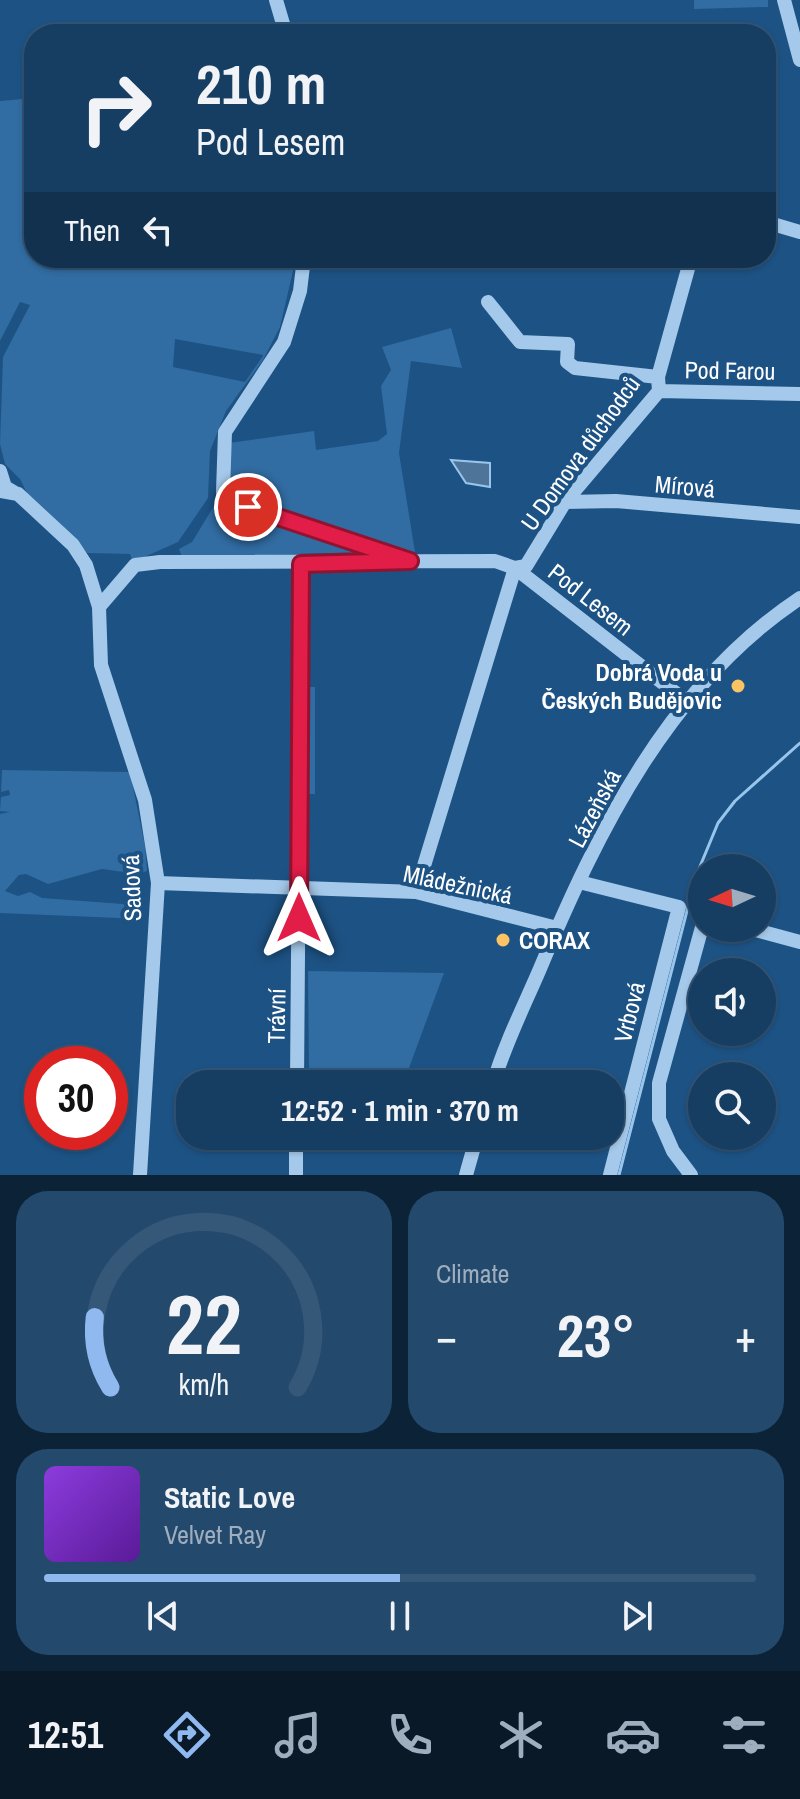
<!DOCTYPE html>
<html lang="en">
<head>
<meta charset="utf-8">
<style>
	:root { --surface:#163e63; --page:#23496c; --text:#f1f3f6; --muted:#9eaebe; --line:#355778; --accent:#90b9f0 }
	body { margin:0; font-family:"Archivo Narrow",sans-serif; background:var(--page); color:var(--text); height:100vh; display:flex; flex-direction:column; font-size:30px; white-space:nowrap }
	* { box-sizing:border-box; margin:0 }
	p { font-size:26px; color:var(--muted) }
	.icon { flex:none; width:44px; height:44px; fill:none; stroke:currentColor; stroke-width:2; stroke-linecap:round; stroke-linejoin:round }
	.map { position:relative; height:1175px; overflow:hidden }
	.sheet { display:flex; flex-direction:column; gap:16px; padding:16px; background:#0c2236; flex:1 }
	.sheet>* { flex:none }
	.guide { position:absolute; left:24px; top:24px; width:752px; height:244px; border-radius:32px; box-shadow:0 2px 6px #0004,0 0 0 2px var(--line); background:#163e63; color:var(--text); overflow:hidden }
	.needle { width:52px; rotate:266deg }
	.controls { position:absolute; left:688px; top:854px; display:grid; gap:16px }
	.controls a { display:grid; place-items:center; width:88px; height:88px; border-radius:50%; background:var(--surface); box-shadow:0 2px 6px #0004,0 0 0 2px var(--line); font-size:40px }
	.speed { position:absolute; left:24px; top:1046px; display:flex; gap:16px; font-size:40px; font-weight:700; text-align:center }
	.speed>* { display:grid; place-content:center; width:104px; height:104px; border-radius:50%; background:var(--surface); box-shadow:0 2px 6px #0004,0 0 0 2px var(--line); line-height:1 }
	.speed .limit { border:12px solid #d22; background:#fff; color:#111 }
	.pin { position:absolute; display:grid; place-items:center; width:68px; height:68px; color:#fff; margin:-34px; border:4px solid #fff; border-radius:50%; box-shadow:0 2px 8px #0007 }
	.me { position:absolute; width:88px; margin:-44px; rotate:0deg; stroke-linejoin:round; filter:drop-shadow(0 0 6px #0008) }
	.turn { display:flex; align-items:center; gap:28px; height:168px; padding:0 40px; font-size:36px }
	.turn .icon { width:104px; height:104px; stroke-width:2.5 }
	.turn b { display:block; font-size:56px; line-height:68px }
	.then { display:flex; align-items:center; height:76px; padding:0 40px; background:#0003; gap:16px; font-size:30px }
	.big { font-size:60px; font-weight:800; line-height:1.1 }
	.sheet .card { flex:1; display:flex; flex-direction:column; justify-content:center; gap:12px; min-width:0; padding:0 28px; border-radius:32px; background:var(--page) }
	.sheet .dial { align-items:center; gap:0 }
	.dial svg { height:208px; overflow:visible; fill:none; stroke:var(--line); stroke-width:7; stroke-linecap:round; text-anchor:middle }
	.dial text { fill:var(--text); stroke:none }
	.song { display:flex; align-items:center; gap:24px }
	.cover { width:96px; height:96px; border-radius:12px; background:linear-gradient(135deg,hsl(270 70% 55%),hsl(270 70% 35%)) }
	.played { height:8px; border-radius:4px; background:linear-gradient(90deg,var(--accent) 50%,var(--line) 50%) }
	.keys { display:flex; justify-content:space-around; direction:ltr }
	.heat { display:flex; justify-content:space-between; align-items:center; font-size:44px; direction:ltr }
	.sheet .tiles { flex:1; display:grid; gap:16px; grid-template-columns:1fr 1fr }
	.card:last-child { grid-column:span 2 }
	.trip { position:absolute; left:176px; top:1070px; width:448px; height:80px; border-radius:32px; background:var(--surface); box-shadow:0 2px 6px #0004,0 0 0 2px var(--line); font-weight:800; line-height:80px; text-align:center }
	.dock { display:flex; height:128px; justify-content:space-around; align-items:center; background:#091928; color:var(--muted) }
	.dock .icon { width:56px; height:56px }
	.dock .active { color:var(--accent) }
	.dock b { font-size:36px; color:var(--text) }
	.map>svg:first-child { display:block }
	.green { fill:#316ca2; fill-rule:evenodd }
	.water { fill:#4e7499; stroke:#98c5ec; stroke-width:2 }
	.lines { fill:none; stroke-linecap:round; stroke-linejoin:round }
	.stream { stroke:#98c5ec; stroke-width:3 }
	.minor { stroke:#a5c9ea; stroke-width:14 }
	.route-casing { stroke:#92132f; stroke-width:20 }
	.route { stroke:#e11d48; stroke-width:14 }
	.poi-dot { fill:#fac363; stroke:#1d5284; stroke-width:3 }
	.labels { text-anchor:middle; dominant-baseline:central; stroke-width:8; stroke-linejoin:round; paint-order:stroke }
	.street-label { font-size:24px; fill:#fff; stroke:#1d5284 }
	.poi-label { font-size:24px; font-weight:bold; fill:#fff; stroke:#1d5284; text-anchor:end }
</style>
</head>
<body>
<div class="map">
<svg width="800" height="1175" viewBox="0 0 800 1175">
	<rect width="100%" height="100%" fill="#1d5284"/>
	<path class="green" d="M694 0H768V7L694 9Z
		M34 98V258H296L280 327 263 360 226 411 210 451 208 498 178 542 133 562 130 554 87 553 27 493 20 479 5 464 0 444 3 357 30 305 20 302 0 341V101ZM175 339 263 355V356L245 382 173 367Z
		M451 328 462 368 411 361 399 453 415 552H400L241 499 225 481 229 443 314 431 316 450 378 441 387 434 381 386 391 370 382 347Z
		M217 501 369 552 182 557 179 549 192 542Z
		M309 687H315V794H309Z
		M2 770 130 772 145 846 147 871 138 874 102 869 48 884 26 874 19 875 5 891 18 896 30 892 42 898 123 904 139 909 142 919 0 913V814L10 812 0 811 1 797 10 795 9 790 1 792Z
		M308 971 444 973 406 1076 309 1073Z"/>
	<path class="water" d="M451 460 490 463V487L466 483Z"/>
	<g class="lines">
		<path class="stream" d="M619 1175 696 876 718 823 735 801 800 743"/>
		<path class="minor" d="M276 0 286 34
			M784 0 800 60
			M766 222 800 232
			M304 258 300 291 284 342 225 432 223 492 230 501 399 557
			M488 302 520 342 568 344 567 362 575 368 658 377
			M659 391 800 394
			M0 471 5 487 17 494
			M0 491 18 494 73 545 86 565 99 607 101 665 145 800 158 883 140 1175
			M565 502 616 501 800 517
			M515 568 526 566 565 502 659 391 658 377 691 258
			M99 607 135 565 160 562 495 561 515 568 686 701
			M579 882 679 907 610 1175
			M158 883 416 892 557 928
			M416 892 515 568
			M748 928 800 942
			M297 1084 301 564
			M493 1084C504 1046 523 1008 539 971 598 830 669 685 800 598
			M296 1175V1136
			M466 1175 477 1136
			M691 1175 673 1151 659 1119V1083L702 927"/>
	</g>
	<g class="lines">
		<g class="route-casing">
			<path id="route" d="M248 507 410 561 301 564 299 918"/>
		</g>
		<use href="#route" class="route"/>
	</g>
	<g class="poi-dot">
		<circle cx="738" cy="686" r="8"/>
		<circle cx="503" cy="940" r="8"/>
	</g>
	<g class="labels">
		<g class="street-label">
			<text transform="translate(730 370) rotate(1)">Pod Farou</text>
			<text transform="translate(580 453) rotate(-54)">U Domova důchodců</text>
			<text transform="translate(685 486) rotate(5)">Mírová</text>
			<text transform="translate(591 599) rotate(38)">Pod Lesem</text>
			<text transform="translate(594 808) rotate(-62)">Lázeňská</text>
			<text transform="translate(458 884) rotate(12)">Mládežnická</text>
			<text transform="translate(131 888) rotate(-92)">Sadová</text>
			<text transform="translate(629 1012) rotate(-76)">Vrbová</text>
			<text transform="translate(276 1016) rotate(-89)">Trávní</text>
		</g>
		<g class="poi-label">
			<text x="722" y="672">Dobrá Voda u<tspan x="722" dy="28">Českých Budějovic</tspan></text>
			<text x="519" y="940" text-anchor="start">CORAX</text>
		</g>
	</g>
</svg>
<div class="controls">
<a><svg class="needle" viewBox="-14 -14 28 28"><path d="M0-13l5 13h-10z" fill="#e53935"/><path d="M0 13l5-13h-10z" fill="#9eaebe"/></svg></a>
<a><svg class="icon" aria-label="sound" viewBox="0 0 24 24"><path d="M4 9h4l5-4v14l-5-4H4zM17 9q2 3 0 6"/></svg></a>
<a><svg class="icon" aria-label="search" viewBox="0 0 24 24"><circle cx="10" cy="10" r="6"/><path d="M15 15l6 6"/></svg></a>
</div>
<div class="speed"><div class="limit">30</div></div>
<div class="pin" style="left:248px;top:507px;background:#d93025"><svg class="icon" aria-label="arrive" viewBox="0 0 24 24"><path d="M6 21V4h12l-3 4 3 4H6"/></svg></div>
<svg class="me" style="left:299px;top:918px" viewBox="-20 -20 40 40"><path d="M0-17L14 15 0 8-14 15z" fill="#e11d48" stroke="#fff" stroke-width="4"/></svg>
<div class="trip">12:52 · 1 min · 370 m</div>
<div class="guide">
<div class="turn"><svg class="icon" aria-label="right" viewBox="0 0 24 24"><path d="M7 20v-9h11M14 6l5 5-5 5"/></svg><div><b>210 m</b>Pod Lesem</div></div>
<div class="then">Then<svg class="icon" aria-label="left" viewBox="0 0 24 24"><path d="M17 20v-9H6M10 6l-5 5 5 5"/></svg></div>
</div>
</div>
<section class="sheet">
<div class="tiles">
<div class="card dial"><svg viewBox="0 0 100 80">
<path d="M14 69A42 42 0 1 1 86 69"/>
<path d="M14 69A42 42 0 0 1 8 42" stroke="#90b9f0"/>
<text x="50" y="56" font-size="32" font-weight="700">22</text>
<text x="50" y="72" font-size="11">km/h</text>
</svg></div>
<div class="card"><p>Climate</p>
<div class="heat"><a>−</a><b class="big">23°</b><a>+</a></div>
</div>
<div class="card">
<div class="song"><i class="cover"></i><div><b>Static Love</b><p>Velvet Ray</p></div></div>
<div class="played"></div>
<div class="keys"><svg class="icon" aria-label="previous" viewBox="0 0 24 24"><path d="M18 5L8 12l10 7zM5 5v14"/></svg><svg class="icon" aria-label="pause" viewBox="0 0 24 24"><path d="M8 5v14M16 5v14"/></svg><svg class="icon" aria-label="next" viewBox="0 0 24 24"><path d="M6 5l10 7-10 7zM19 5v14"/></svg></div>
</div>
</div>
</section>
<nav class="dock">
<b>12:51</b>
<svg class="icon active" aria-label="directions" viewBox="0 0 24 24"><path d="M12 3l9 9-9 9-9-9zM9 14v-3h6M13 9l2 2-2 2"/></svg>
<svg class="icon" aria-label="music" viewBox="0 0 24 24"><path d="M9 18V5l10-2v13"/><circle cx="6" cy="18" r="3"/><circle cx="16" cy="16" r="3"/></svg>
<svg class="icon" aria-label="phone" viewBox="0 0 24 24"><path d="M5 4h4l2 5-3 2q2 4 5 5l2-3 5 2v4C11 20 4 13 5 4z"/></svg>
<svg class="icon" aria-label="climate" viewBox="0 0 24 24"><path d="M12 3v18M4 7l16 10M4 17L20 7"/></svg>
<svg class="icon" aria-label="car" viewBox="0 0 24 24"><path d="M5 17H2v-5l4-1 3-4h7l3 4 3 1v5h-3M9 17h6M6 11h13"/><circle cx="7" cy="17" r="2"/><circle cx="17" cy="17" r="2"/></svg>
<svg class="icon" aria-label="filters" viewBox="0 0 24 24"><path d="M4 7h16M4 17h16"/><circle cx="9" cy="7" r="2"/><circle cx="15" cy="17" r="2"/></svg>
</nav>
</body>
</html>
